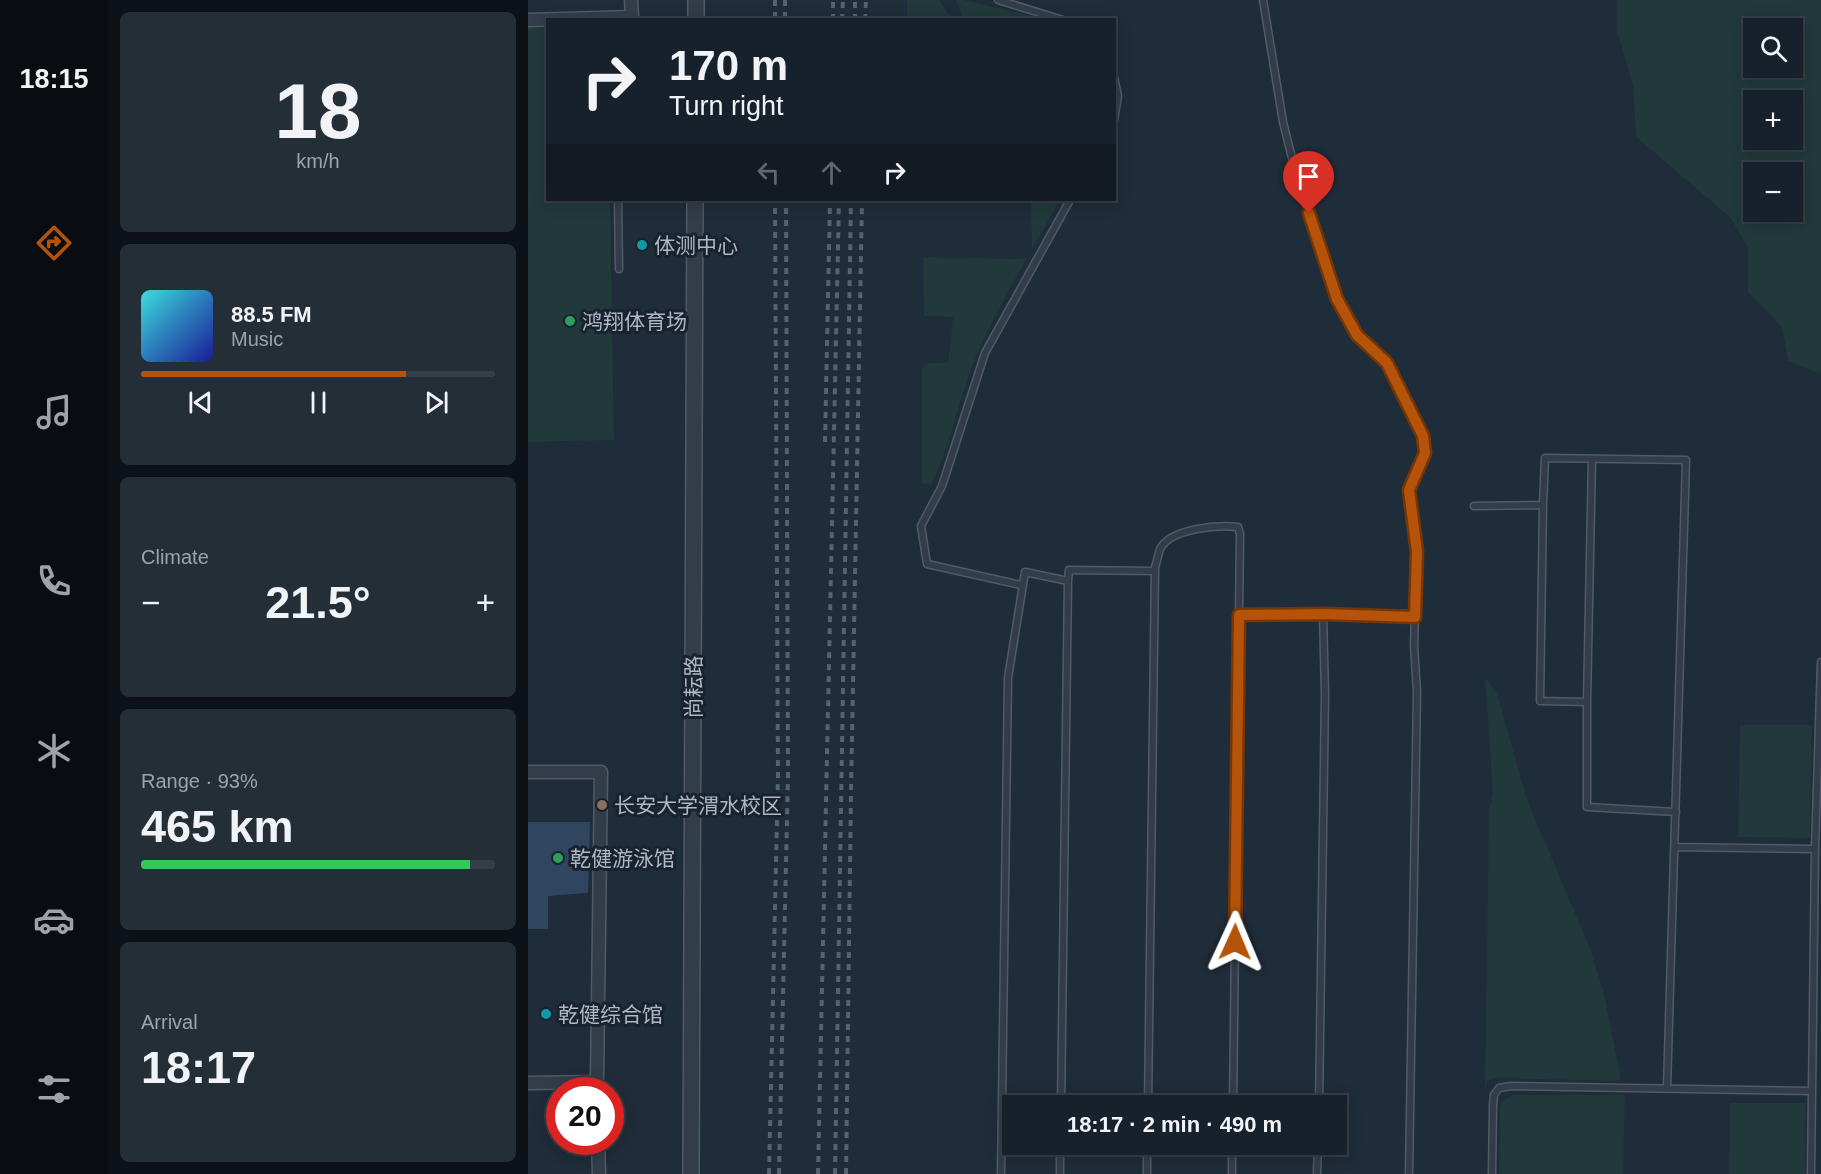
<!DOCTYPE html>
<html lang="en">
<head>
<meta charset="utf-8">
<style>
	:root { --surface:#17212b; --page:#242e37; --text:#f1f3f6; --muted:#9ea3a9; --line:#363e47; --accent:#b45309 }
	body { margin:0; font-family:Helvetica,"Noto Sans SC",sans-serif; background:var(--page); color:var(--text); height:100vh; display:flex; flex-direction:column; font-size:22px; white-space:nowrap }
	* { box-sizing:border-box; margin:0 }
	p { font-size:20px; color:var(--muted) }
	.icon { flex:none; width:33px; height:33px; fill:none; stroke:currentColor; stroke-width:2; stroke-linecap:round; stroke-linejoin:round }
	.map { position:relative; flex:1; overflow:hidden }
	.panel { display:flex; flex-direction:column; gap:12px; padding:12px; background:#0d1218; width:420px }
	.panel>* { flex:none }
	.top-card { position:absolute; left:18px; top:18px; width:570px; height:183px; border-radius:0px; box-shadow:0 3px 15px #0003,0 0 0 2px var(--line); background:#17212b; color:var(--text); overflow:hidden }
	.buttons { position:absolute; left:1215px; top:18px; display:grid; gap:12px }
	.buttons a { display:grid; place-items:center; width:60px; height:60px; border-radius:0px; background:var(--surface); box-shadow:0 3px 15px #0003,0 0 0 2px var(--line); font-size:30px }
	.speed { position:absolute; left:18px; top:1077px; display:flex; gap:12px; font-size:30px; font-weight:700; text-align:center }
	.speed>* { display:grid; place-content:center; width:78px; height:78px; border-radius:50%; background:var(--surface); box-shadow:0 3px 15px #0003,0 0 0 2px var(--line); line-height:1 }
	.speed .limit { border:9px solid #d22; background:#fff; color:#111 }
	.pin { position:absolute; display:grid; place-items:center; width:51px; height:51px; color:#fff; margin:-62px -26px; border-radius:50% 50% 50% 0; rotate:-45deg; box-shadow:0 0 6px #0007 }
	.pin .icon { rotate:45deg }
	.me { position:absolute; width:66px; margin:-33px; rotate:1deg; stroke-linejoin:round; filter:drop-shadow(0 0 4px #0008) }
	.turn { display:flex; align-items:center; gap:21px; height:126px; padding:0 24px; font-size:27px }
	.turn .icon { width:78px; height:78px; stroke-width:2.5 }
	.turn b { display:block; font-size:42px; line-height:51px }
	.lanes { display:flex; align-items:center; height:57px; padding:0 24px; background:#0003; justify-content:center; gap:30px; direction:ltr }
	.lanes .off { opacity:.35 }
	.big { font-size:45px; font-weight:800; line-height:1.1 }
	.panel .tile { flex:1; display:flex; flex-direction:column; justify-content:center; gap:9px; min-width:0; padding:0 21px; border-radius:9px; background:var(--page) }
	.panel .dial { align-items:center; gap:0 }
	.dial b { font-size:78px; line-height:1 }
	.song { display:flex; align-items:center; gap:18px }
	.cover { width:72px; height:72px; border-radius:9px; background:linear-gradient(135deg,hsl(180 70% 55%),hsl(240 70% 35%)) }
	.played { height:6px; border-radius:3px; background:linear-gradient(90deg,var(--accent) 75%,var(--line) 75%) }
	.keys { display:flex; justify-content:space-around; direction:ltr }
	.heat { display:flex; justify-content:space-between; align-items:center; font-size:33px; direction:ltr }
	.charge { height:9px; border-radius:4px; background:linear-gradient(90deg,#34c759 93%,var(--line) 0) }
	.trip { position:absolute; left:474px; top:1095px; width:345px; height:60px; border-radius:0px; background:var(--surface); box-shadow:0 3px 15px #0003,0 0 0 2px var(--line); font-weight:800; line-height:60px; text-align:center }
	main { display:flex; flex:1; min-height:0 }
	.dock { display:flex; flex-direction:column; width:108px; justify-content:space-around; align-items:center; background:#090d11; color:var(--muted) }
	.dock .icon { width:42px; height:42px }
	.dock .current { color:var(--accent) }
	.dock b { font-size:27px; color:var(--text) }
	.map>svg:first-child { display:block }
	.green { fill:#21393a; fill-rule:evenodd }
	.water { fill:#304660 }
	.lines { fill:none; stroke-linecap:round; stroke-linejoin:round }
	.service-casing { stroke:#505b67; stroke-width:9 }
	.minor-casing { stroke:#505b67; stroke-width:15 }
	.tertiary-casing { stroke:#505b67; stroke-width:18 }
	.service { stroke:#333d49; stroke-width:6 }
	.minor { stroke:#333d49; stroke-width:12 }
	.tertiary { stroke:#333d49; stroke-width:15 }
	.rail { stroke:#546271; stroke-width:4; stroke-dasharray:6 6; stroke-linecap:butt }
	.route-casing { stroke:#753606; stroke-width:15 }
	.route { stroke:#b45309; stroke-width:10 }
	.culture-dot { fill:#0f9aa8; stroke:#19222e; stroke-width:2 }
	.leisure-dot { fill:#2e9e5b; stroke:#19222e; stroke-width:2 }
	.education-dot { fill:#8d6e63; stroke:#19222e; stroke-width:2 }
	.labels { text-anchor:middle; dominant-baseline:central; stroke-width:6; stroke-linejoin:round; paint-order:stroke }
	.poi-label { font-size:21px; fill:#adb8c6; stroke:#19222e; text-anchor:start }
	.street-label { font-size:21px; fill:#adb8c6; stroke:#19222e }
</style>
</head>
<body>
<main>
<nav class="dock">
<b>18:15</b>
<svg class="icon current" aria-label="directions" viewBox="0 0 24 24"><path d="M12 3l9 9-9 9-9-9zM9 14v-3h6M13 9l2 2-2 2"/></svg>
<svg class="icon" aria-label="music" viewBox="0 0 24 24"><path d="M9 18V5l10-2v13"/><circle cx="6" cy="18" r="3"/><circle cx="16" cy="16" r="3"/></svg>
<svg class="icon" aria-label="phone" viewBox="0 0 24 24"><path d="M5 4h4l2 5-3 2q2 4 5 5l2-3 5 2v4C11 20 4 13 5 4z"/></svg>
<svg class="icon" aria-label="climate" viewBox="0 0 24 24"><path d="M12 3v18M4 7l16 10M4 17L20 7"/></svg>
<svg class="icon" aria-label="car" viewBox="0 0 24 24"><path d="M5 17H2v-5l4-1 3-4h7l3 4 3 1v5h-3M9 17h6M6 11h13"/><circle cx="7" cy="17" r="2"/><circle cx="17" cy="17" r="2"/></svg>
<svg class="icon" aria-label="filters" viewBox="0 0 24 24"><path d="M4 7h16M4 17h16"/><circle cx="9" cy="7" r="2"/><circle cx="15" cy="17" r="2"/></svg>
</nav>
<section class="panel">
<div class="tile dial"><b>18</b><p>km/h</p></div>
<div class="tile">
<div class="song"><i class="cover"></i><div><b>88.5 FM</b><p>Music</p></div></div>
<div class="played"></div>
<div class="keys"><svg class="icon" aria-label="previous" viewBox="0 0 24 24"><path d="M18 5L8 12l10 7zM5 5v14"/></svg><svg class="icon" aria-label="pause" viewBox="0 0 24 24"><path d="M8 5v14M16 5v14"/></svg><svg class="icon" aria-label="next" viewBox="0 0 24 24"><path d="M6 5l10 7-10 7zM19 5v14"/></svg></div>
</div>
<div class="tile"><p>Climate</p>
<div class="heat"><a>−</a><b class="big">21.5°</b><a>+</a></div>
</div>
<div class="tile"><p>Range · 93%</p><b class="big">465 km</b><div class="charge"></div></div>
<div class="tile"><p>Arrival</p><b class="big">18:17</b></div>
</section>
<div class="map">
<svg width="1293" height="1174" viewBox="0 0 1293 1174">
	<rect width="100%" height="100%" fill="#1f2c39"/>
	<path class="green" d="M379 0H411L424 19H379Z
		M428 0H436L517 19H435Z
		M1089 0H1293V374L1260 361 1254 327 1220 292V248L1203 218 1108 137 1105 86 1089 31ZM1264 28V68H1226V28ZM1264 100V140H1226V100ZM1264 172V212H1226V172Z
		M0 23H19L20 200H82L86 440 0 442Z
		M503 200H532L504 249Z
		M395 257 491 259 499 258C478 295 456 334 441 375 428 411 421 450 403 485L394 483V370L397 365 403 363H420L425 317 396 316Z
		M957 677 969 694 999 800 1062 948 1076 993 1092 1074 1093 1079 1088 1081 965 1078 960 1081 957 1087 961 811 965 794Z
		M1212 725H1284L1282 838 1210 837Z
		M984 1095H1097L1095 1174H971L972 1108 974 1101Z
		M1202 1103H1277V1174H1201Z"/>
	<path class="water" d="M0 822H62L60 893 20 896V929H0Z"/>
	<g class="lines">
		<g class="service-casing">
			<path id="service" d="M470 0 535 20
				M735 0 755 122 767 170 809 299 829 335 859 363 895 437 897 453 881 490 889 552 886 646 889 692 881 1174
				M586 77 590 96 586 120
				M91 269 90 202 92 200
				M1064 459 1059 702V807L1148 812
				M1015 505 1012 701 1059 702
				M946 506 1015 505 1017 458 1158 460 1139 1087
				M540 581 541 570 627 571
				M493 585 399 564 393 526 414 486 457 353 542 200
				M795 613 887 617
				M711 615 795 613 797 695 791 1106
				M1147 847 1287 849
				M620 1106 627 567C629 562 630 555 632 549 643 528 689 525 710 527L712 534 705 1106
				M473 1174 480 678 497 572 540 581 533 1106
				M532 1174V1144
				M619 1174V1144
				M704 1174V1144
				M789 1174 790 1144
				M964 1174 965 1105 966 1095 971 1088 983 1086 1284 1091
				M1283 1174 1287 849 1293 662"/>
		</g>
		<g class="minor-casing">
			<path id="minor" d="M0 20 104 17 103 0
				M0 772H73L69 1082 0 1083
				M70 1142 71 1174"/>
		</g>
		<g class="tertiary-casing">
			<path id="tertiary" d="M168 20V0
				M163 1174 167 200"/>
		</g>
		<use href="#service" class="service"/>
		<use href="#minor" class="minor"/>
		<use href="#tertiary" class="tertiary"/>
		<path class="rail" d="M247 0V20
			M257 0V20
			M305 20V0
			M314 20 315 0
			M327 20V0
			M337 20 338 0
			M297 442 302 200
			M241 1174 250 775 247 200
			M251 1174 260 775 258 200
			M290 1174 311 200
			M307 1174 323 200
			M318 1174 323 791 334 200"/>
	</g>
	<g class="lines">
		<g class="route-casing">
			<path id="route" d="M707 942 711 615 795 614 887 617 889 552 881 490 897 453 895 436 859 363 829 335 809 299 781 213"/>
		</g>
		<use href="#route" class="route"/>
	</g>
	<g class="culture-dot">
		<circle cx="114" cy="245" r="6"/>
		<circle cx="18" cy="1014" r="6"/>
	</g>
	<g class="leisure-dot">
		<circle cx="42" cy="321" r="6"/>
		<circle cx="30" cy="858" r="6"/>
	</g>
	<circle class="education-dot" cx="74" cy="805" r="6"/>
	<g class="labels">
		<g class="poi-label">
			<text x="126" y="245">体测中心</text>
			<text x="54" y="321">鸿翔体育场</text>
			<text x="86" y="805">长安大学渭水校区</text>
			<text x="42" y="858">乾健游泳馆</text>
			<text x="30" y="1014">乾健综合馆</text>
		</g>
		<g class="street-label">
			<text transform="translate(165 687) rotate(-90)">尚耘路</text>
		</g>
	</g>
</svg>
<div class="buttons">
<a><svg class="icon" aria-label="search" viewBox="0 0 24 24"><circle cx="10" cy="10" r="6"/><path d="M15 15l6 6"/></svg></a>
<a>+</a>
<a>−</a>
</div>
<div class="speed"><div class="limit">20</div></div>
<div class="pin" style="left:781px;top:213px;background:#d93025"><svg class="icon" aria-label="arrive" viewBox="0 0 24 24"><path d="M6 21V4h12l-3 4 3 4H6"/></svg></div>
<svg class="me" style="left:707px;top:942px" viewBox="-20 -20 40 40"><path d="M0-17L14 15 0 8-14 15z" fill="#b45309" stroke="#fff" stroke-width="4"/></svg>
<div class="trip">18:17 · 2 min · 490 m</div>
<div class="top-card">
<div class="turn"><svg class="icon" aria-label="right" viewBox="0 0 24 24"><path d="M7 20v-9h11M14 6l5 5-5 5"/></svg><div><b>170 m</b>Turn right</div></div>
<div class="lanes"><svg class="icon off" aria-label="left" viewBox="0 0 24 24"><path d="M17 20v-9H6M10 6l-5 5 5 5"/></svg><svg class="icon off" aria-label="ahead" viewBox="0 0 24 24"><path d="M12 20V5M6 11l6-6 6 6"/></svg><svg class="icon" aria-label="right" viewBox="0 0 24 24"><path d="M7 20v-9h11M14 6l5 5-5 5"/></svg></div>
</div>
</div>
</main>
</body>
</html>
